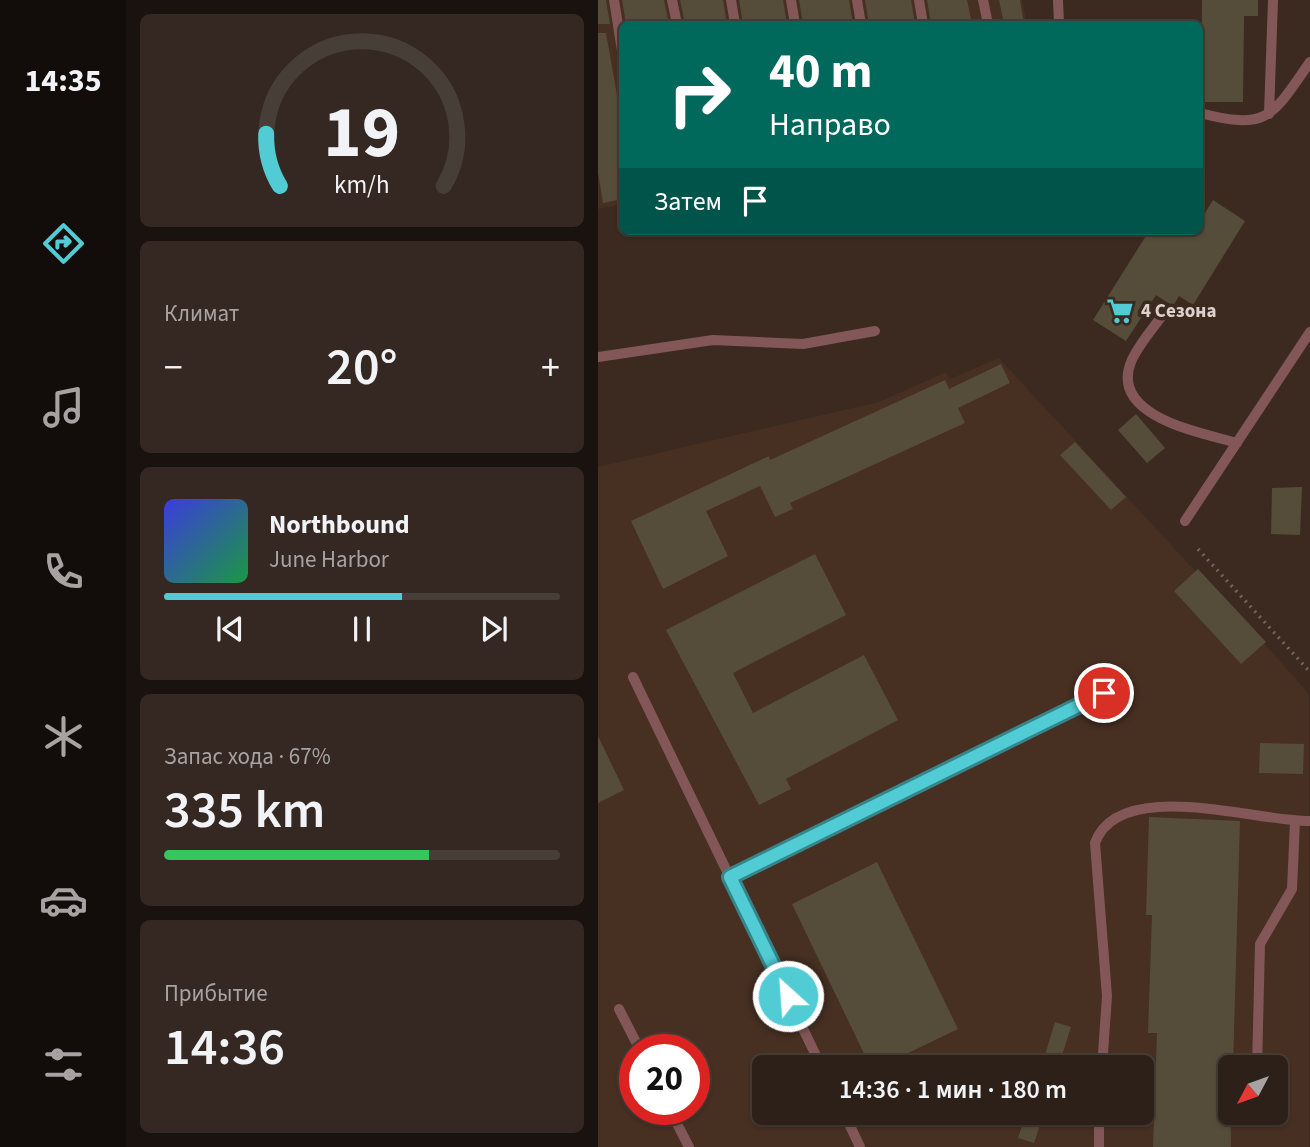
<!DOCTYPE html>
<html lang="ru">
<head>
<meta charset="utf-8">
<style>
	:root { --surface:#2d2019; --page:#352822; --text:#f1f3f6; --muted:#a7a3a2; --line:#483e38; --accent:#51ccd4 }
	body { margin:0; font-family:"Source Sans 3",sans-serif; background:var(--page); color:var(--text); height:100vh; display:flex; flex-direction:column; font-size:26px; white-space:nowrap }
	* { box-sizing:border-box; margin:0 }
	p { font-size:23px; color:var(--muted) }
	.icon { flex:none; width:38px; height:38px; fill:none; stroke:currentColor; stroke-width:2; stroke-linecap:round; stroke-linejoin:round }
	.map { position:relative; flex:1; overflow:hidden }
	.sheet { display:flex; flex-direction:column; gap:14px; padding:14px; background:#19120e; width:472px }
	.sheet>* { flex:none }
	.hud { position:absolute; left:21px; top:21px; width:584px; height:214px; border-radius:10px; box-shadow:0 2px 5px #0004,0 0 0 2px var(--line); background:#00695c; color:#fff; overflow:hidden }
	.needle { width:46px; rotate:229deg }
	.buttons { position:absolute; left:620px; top:1055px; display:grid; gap:14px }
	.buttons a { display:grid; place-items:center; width:70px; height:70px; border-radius:10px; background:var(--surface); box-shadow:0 2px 5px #0004,0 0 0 2px var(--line); font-size:35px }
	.speed { position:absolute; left:21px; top:1034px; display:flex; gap:14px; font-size:35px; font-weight:700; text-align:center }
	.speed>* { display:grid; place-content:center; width:91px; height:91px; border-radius:50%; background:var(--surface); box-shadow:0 2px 5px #0004,0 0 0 2px var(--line); line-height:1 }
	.speed .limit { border:10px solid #d22; background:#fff; color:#111 }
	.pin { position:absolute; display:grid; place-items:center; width:60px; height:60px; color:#fff; margin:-30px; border:4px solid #fff; border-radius:50%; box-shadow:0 2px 7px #0007 }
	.me { position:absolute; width:77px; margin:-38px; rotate:334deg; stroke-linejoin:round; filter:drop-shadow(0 0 5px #0008) }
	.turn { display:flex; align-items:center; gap:24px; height:147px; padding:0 35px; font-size:32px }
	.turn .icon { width:91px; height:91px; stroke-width:2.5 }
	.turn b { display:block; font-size:49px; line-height:60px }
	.then { display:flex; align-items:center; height:66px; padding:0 35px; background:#0003; gap:14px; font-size:26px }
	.big { font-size:52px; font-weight:600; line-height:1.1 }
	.sheet .widget { flex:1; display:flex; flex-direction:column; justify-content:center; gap:10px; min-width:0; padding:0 24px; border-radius:10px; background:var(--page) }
	.sheet .dial { align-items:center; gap:0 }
	.dial svg { height:182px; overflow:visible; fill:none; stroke:var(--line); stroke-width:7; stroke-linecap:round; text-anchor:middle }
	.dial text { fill:var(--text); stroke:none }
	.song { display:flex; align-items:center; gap:21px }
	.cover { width:84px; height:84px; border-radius:10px; background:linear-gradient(135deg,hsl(240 70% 55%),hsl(140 70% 35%)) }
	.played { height:7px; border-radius:4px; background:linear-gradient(90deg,var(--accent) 60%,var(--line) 60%) }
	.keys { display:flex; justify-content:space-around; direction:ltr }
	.heat { display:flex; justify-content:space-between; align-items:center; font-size:38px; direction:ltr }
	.charge { height:10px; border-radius:5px; background:linear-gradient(90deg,#34c759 67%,var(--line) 0) }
	.trip { position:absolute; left:154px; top:1055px; width:402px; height:70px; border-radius:10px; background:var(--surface); box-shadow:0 2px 5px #0004,0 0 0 2px var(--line); font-weight:600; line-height:70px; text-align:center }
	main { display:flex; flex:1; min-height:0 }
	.dock { display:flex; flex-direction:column; width:126px; justify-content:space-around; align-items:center; background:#120d0a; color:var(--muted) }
	.dock .icon { width:49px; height:49px }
	.dock .on { color:var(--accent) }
	.dock b { font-size:32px; color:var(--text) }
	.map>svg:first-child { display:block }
	.built { fill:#472f22; fill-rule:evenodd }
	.building { fill:#564c3a }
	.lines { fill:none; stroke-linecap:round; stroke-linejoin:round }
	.path { stroke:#73635b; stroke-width:3.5; stroke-dasharray:2 5; stroke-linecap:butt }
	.service { stroke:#835757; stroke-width:10 }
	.route-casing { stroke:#35858a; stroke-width:18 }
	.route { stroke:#51ccd4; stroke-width:12 }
	.labels { text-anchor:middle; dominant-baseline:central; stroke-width:7; stroke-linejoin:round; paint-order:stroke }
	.poi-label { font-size:19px; font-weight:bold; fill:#ddd1cb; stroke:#3c2a21; text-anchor:start }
</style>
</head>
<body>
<main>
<nav class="dock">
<b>14:35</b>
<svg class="icon on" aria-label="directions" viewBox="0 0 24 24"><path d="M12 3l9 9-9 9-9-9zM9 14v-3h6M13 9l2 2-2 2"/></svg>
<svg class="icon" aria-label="music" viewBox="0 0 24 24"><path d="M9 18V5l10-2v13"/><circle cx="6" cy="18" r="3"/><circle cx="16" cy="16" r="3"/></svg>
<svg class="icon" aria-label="phone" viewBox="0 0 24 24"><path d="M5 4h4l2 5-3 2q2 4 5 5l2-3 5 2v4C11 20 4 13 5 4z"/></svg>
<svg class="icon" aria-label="climate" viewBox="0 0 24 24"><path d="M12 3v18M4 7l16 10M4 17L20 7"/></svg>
<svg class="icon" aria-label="car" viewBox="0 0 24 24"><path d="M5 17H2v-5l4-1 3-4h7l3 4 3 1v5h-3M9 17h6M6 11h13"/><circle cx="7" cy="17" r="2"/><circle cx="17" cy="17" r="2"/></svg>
<svg class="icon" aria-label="filters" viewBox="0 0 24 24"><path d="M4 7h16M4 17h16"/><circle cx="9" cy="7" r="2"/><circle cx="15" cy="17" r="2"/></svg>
</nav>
<section class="sheet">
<div class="widget dial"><svg viewBox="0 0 100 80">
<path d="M14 69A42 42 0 1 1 86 69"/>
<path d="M14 69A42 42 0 0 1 8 46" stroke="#51ccd4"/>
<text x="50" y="56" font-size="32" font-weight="700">19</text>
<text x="50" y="72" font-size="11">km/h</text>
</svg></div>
<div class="widget"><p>Климат</p>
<div class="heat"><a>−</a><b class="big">20°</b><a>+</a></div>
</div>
<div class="widget">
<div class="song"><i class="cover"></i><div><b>Northbound</b><p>June Harbor</p></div></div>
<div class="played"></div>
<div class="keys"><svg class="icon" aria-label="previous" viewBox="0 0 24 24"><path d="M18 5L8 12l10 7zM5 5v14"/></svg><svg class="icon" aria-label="pause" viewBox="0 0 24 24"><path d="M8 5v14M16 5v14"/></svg><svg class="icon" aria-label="next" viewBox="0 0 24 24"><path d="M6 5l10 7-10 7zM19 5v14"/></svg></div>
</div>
<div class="widget"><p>Запас хода · 67%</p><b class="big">335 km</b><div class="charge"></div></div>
<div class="widget"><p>Прибытие</p><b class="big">14:36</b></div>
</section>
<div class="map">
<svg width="712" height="1147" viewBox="0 0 712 1147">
	<rect width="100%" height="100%" fill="#3c2a21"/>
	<path class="built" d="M0 0H424L429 24H24V204L0 209Z
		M401 358 597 571 600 569 711 694V1147H0V467L281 402 348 372 352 379ZM37 1050H96V1110H37ZM166 1068H544V1113H166ZM632 1068H677V1113H632Z"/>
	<path class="building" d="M0 0H8L12 24H0Z
		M24 0H66L71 24H28Z
		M82 0H125L129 24H87Z
		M141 0H185L189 24H145Z
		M201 0H251L255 24H205Z
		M267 0H313L317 24H271Z
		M329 0H369L374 24H333Z
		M401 0H422L426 24H406Z
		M604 0H660V16H646L645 102H603Z
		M0 33H8L24 123V199L5 203 0 173Z
		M615 200 647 221 595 305 581 296 575 306 558 295 528 341 495 320 551 231H602V221Z
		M403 364 412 383 360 408 367 423 192 503 195 509 177 517 162 486 108 511 130 556 65 589 33 521 171 456 172 460 347 380 351 389Z
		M538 414 567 448 549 463 520 430Z
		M477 442 528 497 513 510 462 455Z
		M704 487 702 535 673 534 674 488Z
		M217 554 248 615 135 673 155 713 266 655 300 720 188 779 193 789 161 805 68 630Z
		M600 569 668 642 643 664 576 591Z
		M0 736 26 790 0 803Z
		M662 743 706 744 705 774 661 773Z
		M551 817 642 821 635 1068H632L633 1147H555L559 1033H550L554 915H548Z
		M279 862 360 1029 279 1068H273L194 904Z
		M457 1022 473 1027 460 1068H443Z
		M428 1113H446L436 1143 420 1138Z"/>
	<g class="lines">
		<path class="path" d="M600 549 712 672"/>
		<path class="service" d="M16 0 24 51
			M74 0 79 24
			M133 0 137 24
			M193 0 197 24
			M259 0 263 24
			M321 0 325 24
			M385 0 390 24
			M460 0 461 24
			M602 113C671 131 674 116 712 62
			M671 114 675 0
			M563 317C553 331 539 347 533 362 511 417 605 433 639 443
			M0 357 115 340 205 344 277 331
			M587 521 712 332
			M35 677 224 1068
			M132 877 506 693
			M21 1009 42 1050
			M504 1068 509 996 497 843C521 776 659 822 712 821
			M659 1068 662 944 694 889 697 821
			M72 1110 91 1147
			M246 1113 262 1147
			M501 1147V1113"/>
	</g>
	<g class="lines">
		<g class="route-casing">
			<path id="route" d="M190 996 132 877 506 693"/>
		</g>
		<use href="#route" class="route"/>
	</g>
	<defs>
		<g id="supermarket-bare" transform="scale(2.1)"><path d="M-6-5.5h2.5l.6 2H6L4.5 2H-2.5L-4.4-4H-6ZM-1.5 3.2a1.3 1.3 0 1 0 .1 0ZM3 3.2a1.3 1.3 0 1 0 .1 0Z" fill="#51ccd4" stroke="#3c2a21" stroke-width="2.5" paint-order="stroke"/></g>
	</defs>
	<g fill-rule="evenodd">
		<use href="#supermarket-bare" x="522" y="311"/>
	</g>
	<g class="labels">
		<g class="poi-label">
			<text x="543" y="311">4 Сезона</text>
		</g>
	</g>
</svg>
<div class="buttons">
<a><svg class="needle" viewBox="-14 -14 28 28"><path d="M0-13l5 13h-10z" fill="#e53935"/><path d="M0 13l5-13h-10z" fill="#a7a3a2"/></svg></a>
</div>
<div class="speed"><div class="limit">20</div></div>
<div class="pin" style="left:506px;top:693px;background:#d93025"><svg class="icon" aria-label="arrive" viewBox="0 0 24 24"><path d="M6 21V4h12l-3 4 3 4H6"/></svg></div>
<svg class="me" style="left:190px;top:996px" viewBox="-20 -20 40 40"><circle r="17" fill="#51ccd4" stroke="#fff" stroke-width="3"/><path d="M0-11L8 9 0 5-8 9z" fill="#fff"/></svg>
<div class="trip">14:36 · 1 мин · 180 m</div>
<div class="hud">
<div class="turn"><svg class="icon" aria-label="right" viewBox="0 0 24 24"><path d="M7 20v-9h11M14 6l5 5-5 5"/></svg><div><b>40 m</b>Направо</div></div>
<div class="then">Затем<svg class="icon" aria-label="arrive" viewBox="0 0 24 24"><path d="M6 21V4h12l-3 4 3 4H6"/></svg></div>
</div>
</div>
</main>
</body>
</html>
